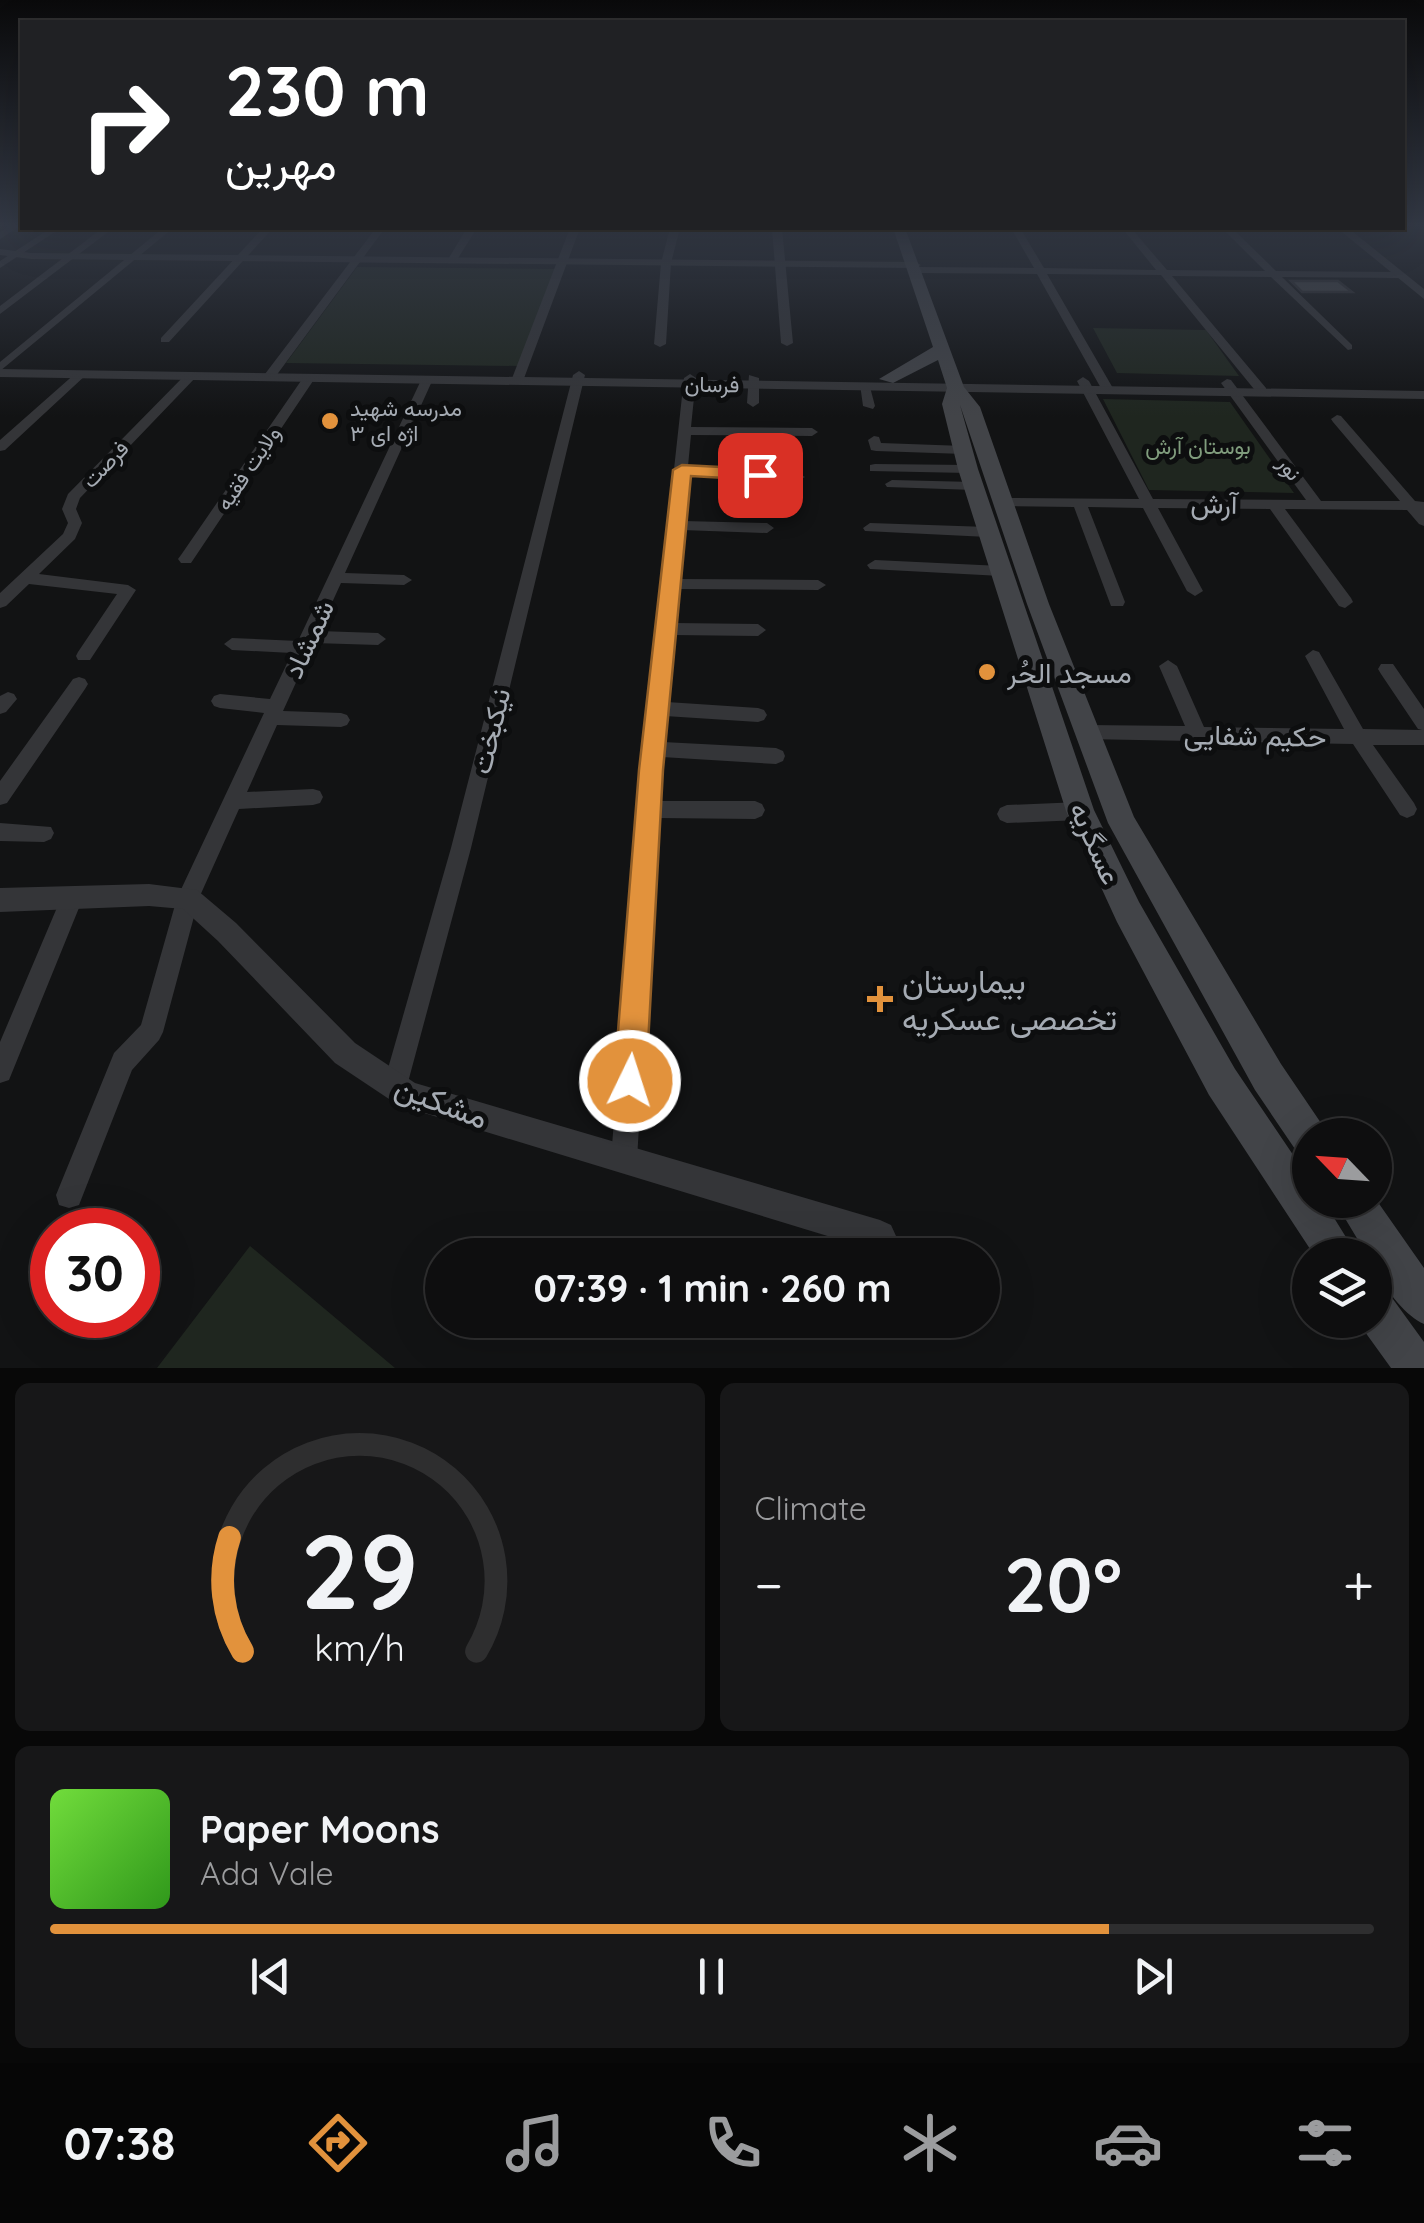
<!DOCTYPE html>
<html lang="en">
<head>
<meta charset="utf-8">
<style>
	:root { --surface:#0e0e0f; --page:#171718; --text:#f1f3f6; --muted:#9b9c9e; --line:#2e2e2f; --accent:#e2923c }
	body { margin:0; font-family:Quicksand,Vazirmatn,sans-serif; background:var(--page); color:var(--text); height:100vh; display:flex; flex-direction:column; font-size:38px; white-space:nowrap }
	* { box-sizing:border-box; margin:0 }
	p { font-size:32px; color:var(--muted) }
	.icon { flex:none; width:55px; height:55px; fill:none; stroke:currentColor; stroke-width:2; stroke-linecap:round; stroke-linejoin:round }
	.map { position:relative; height:1368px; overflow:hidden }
	.side { display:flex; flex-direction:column; gap:15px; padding:15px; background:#080808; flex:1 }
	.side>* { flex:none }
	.hud { position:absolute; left:20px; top:20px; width:1385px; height:210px; border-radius:0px; box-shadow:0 10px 40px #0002,0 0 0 2px var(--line); background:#202124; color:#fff; overflow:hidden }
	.needle { width:65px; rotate:295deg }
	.fabs { position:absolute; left:1292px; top:1118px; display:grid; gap:20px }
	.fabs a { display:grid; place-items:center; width:100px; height:100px; border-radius:50%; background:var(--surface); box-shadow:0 10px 40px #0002,0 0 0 2px var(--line); font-size:50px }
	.speed { position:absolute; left:30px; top:1208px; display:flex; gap:20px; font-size:50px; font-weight:700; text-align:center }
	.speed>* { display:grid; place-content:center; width:130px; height:130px; border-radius:50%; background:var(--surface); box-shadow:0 10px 40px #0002,0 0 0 2px var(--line); line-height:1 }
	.speed .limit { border:15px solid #d22; background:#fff; color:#111 }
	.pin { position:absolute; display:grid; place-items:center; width:85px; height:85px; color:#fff; margin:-42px; border-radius:20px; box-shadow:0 5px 15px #0006 }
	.me { position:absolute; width:110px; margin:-55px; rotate:4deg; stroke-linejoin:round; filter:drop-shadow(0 0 8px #0008) }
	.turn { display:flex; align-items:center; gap:35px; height:210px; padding:0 40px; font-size:45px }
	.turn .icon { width:130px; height:130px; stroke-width:2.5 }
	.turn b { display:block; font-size:70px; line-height:85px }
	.big { font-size:75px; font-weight:700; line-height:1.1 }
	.side .card { flex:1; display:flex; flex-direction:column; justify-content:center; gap:15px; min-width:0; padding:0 35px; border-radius:15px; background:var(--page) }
	.side .dial { align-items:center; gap:0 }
	.dial svg { height:260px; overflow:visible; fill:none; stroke:var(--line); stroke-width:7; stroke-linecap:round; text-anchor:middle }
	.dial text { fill:var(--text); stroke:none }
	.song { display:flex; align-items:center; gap:30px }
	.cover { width:120px; height:120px; border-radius:15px; background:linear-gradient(135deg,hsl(100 70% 55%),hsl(110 70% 35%)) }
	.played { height:10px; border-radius:5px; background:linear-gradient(90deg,var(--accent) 80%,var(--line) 80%) }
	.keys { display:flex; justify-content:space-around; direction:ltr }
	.heat { display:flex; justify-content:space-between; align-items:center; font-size:55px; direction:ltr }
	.side .tiles { flex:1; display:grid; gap:15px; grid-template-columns:1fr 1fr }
	.card:last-child { grid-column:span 2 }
	.trip { position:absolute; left:425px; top:1238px; width:575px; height:100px; border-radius:50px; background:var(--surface); box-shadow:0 10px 40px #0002,0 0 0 2px var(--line); font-weight:700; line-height:100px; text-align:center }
	.tabs { display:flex; height:160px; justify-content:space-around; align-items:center; background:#060606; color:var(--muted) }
	.tabs .icon { width:70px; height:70px }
	.tabs .current { color:var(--accent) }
	.tabs b { font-size:45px; color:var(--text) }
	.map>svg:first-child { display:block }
	.green { fill:#1f261f }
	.building { fill:#444649; stroke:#2d2d30; stroke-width:2.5 }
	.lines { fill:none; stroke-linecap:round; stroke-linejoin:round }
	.minor { fill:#343538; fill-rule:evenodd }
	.tertiary { fill:#343538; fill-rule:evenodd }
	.secondary { fill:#424448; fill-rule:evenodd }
	.route { fill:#e2923c; stroke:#935f27; stroke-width:2.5 }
	.poi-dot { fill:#e2923c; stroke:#0d0e0f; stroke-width:4 }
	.labels { text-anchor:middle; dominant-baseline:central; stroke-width:10; stroke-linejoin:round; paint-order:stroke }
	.far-street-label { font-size:22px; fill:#a5abb3; stroke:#0d0e0f }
	.far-poi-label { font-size:22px; fill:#a5abb3; stroke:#0d0e0f; text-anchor:start }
	.far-park-label { font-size:22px; fill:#809d7d; stroke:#0d0e0f }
	.street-label { font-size:28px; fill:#a5abb3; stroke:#0d0e0f }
	.poi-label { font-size:28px; fill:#a5abb3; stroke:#0d0e0f; text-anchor:start }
	.near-poi-label { font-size:32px; fill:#a5abb3; stroke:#0d0e0f; text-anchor:start }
	.near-street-label { font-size:32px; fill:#a5abb3; stroke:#0d0e0f }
</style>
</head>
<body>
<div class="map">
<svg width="1424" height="1368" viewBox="0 0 1424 1368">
	<rect width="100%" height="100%" fill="#121314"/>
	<path class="green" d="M357 267 555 269 518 366 286 363Z
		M1093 328 1206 330 1239 376 1117 373Z
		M1103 399 1230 402 1294 493 1149 490Z
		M250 1246 395 1368H157Z"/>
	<path class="building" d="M1291 281H1338L1352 292H1302Z"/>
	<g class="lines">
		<path class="minor" d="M9 226H20L0 239V232Z
			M51 228H61L0 268V261Z
			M163 228H173L0 371V362Z
			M263 228H273L169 342H161V338Z
			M376 228H385L273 380H265V374Z
			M467 228H477L455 263H449L447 261Z
			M570 228H580L523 381 513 384 511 381Z
			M670 228H680L671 263 666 344 660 347 654 344 661 263Z
			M772 228H782L793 343 787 346 781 343Z
			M1011 228H1020L1044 268 1156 270 1122 228H1131L1167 270 1265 271 1222 228H1232L1276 271 1400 272 1405 275 1400 278 1282 277 1352 345V349L1348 350 1271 277 1172 276 1266 388V394H1258L1161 275 1047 274 1114 390 1108 394 1102 390 1037 274 917 273 912 270 917 267 1034 268Z
			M100 230 108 232 0 314V306Z
			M579 371 585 375 471 848 407 1086 404 1095 395 1098 386 1095 383 1086 451 848 573 375Z
			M77 372 87 374 5 450 0 451V440Z
			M187 373 197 376 80 498 76 509 82 523 75 539 39 574 128 585 136 590 90 660H78L76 656 78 652 117 594 29 584 6 606 0 608V593L63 534 68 523 62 509 68 494Z
			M690 374 696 378 691 427 812 428 818 432 812 436 691 435 688 466 798 473 805 477 798 481 687 474 683 521 767 523 774 528 767 533 682 530 678 579 818 580 826 585 818 590 677 589 674 623 758 624 766 630 758 636 673 635 667 702 758 708 764 710 767 715 764 720 758 722 665 716 663 742 776 748 783 751 785 756 783 761 776 764 662 757 659 801H755L762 804 765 810 762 816 755 819 658 818 637 1159 633 1168 624 1172 615 1168 611 1159 641 770 684 378Z
			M305 375 315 378 191 563H181L178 559 181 555Z
			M749 375 759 378V403L753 407 747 403Z
			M423 376 433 379 345 573 404 575 412 580 404 585 341 583 319 631 378 633 386 639 378 645 314 643 283 711 341 713 347 715 350 720 347 725 341 727 277 725 247 792 313 789 320 791 323 797 320 803 313 805 239 809 199 898 163 1032 159 1040 132 1070 79 1205 69 1208 59 1205 56 1195 114 1053 141 1025 177 898 264 713 220 708 214 706 211 701 214 696 220 694 270 699 292 653 232 650 224 644 232 638 298 641Z
			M1083 377 1089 381 1153 499 1306 500 1221 383 1227 379 1231 380 1321 501H1400L1333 422 1331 419 1337 415 1341 416 1415 501 1424 502V526L1419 524 1407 510 1285 509 1351 598 1353 602 1345 608 1339 606 1270 509 1158 508 1203 591 1195 596 1187 591 1143 508 1088 507 1125 602 1123 606H1111L1074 507 1004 506 997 502 1004 498 1139 499 1077 381Z
			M860 384 870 387 875 406 873 409 863 406Z
			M874 436 879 437 881 443 964 446 971 450 964 454 876 451 871 450 868 440Z
			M875 464 968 465 975 469 968 473 870 471V465Z
			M892 480 974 482 981 486 974 490 887 487 885 484Z
			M870 523 988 527 995 532 988 537 865 531 863 528Z
			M875 560 1001 566 1009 571 1001 576 870 569 867 565Z
			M1313 650 1319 652 1363 729 1422 730 1418 729 1381 674 1378 669 1381 664H1393L1424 709V745H1373L1414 803 1417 809 1414 815 1407 818 1400 815 1353 744 1085 739 1078 737 1076 732 1078 727 1085 725 1185 726 1159 666 1168 660 1177 666 1204 727 1344 729 1305 656Z
			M79 677 85 679 88 684 85 689 7 803 0 805V781L73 679Z
			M8 692 14 694 17 699 6 712 0 714V696Z
			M1080 802 1087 805 1090 811 1087 817 1080 820 1007 823 1000 820 997 814 1000 808 1007 805Z
			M0 823 51 827 54 833 51 839 44 842 0 841Z
			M72 888 80 891 83 898 9 1080 0 1083V1042L64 891Z"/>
		<path class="tertiary" d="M1337 228H1348L1424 289V299Z
			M0 249 31 253 915 262 921 265 915 268 31 259 0 255Z
			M0 369 1424 391V399L0 377Z
			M149 884 197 890 236 923 355 1043 415 1083 880 1220 891 1225 896 1236 891 1247 880 1252 398 1105 335 1063 218 941 183 909 149 906 0 912V888Z"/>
		<path class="secondary" d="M893 228H905L964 387 980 407 1049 604 1134 817 1281 1064 1323 1126 1327 1135H1310V1158L1297 1152 1255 1090 1108 823 1027 604 960 405 978 469 1094 810 1139 902 1235 1069 1310 1180V1200H1323L1357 1255H1314L1209 1095 1117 922 1066 811 958 469 942 404 947 388 938 360 893 383 879 379 933 347Z
			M1375 1198 1424 1268V1324C1403 1315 1375 1279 1375 1255H1367L1334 1200Z
			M1375 1289 1390 1295 1424 1342V1368H1391L1360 1325 1358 1320H1375Z"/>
	</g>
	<linearGradient id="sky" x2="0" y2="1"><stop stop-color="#0a0a0b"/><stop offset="0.54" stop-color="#333945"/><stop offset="1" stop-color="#333945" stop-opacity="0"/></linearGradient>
	<rect width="1424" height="417" fill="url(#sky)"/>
	<path class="route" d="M682 465 760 469 769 475 760 480 691 476 663 770 646 1081 641 1093 630 1097 618 1093 614 1081 639 770 673 470Z"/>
	<g class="poi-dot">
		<circle cx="330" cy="421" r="10"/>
		<circle cx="987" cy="672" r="10"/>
		<path d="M875 984h10v10h10v10h-10v10h-10v-10h-10v-10h10z"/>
	</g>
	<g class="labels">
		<g class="far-street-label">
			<text transform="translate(712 384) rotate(1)">فرسان</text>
			<text transform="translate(105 464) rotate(-46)">فرصت</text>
			<text transform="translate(248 468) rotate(-56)">ولایت فقیه</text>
			<text transform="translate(1290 468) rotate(53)">نور</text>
		</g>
		<g class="far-poi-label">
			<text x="350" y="408">مدرسه شهید<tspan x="350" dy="25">اژه ای ۳</tspan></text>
		</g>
		<g class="far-park-label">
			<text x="1198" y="446">بوستان آرش</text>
		</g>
		<g class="street-label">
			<text transform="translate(1214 503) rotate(1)">آرش</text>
			<text transform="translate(308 639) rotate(-65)">شمشاد</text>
			<text transform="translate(490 731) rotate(-76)">نیکبخت</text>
			<text transform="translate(1255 735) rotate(1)">حکیم شفایی</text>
			<text transform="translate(1096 843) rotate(66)">عسگریه</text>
		</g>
		<g class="poi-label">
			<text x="1007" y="672">مسجد الحُر</text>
		</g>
		<g class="near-poi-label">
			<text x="902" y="981">بیمارستان<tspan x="902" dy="37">تخصصی عسکریه</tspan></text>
		</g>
		<g class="near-street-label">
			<text transform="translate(442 1101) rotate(21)">مشکین</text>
		</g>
	</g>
</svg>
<div class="fabs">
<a><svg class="needle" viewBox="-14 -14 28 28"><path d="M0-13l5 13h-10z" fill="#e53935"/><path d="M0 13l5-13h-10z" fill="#9b9c9e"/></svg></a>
<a><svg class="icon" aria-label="layers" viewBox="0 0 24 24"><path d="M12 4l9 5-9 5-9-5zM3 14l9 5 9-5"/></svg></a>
</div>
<div class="speed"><div class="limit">30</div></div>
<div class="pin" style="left:760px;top:475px;background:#d93025"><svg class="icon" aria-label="arrive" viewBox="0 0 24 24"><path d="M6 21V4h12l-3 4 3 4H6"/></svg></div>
<svg class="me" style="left:630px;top:1081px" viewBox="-20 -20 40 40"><circle r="17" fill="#e2923c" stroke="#fff" stroke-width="3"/><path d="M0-11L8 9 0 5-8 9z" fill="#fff"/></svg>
<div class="trip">07:39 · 1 min · 260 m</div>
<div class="hud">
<div class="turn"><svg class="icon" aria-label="right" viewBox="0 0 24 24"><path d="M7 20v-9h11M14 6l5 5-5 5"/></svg><div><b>230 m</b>مهرین</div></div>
</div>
</div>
<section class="side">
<div class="tiles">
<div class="card dial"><svg viewBox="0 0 100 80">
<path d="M14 69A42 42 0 1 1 86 69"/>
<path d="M14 69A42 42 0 0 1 10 34" stroke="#e2923c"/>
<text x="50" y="56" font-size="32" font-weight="700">29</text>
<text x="50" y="72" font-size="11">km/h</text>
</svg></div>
<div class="card"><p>Climate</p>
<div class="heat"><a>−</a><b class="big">20°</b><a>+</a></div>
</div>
<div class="card">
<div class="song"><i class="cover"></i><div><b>Paper Moons</b><p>Ada Vale</p></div></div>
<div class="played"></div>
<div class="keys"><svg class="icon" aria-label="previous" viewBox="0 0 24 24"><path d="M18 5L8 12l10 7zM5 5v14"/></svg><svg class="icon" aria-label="pause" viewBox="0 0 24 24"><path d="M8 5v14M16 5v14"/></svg><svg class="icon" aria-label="next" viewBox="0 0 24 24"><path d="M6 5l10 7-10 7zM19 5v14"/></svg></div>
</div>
</div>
</section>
<nav class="tabs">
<b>07:38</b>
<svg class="icon current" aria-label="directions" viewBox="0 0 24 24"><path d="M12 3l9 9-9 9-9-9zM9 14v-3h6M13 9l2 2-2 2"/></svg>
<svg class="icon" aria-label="music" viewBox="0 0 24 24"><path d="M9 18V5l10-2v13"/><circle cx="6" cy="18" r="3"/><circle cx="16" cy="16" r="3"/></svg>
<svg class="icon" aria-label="phone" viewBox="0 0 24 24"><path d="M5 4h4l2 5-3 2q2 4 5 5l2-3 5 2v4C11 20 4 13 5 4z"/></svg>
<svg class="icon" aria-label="climate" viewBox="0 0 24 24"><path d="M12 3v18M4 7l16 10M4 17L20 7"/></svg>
<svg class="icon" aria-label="car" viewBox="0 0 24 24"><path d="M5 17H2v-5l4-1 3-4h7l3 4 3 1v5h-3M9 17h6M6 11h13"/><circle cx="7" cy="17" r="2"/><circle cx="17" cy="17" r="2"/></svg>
<svg class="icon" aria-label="filters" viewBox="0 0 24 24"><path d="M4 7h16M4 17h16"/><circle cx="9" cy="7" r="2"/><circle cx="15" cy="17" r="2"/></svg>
</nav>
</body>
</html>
